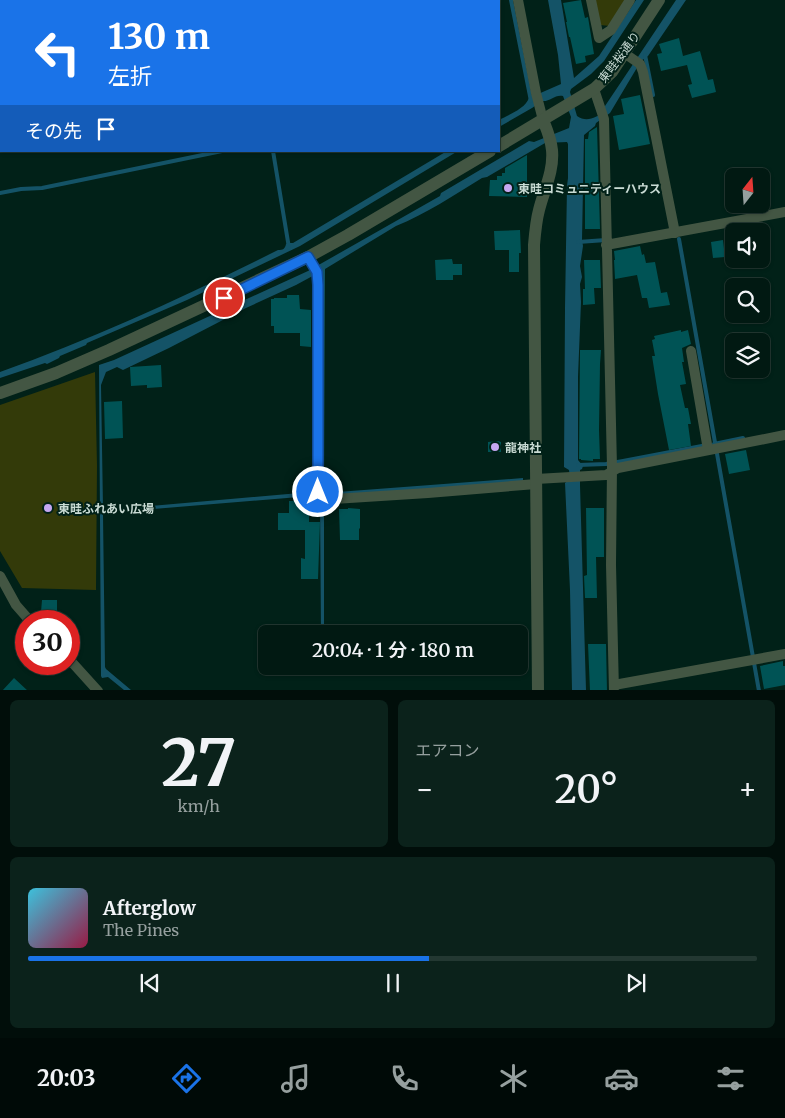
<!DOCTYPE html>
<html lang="ja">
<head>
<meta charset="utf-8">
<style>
	:root { --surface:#011912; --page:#0b221b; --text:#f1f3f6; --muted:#96a09f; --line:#233832; --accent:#1a73e8 }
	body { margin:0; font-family:Merriweather,"Noto Sans JP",serif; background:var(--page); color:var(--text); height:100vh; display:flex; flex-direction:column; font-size:19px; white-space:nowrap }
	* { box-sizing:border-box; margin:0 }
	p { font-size:16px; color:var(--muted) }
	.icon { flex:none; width:28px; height:28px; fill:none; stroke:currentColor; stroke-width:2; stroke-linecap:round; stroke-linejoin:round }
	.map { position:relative; height:690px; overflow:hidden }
	.sheet { display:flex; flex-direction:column; gap:10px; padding:10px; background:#010e0a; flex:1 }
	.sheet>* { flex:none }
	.banner { position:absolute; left:0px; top:0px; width:500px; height:152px; box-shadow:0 1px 4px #0004,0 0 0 1px var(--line); background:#1a73e8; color:#fff; overflow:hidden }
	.needle { width:32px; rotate:17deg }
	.tools { position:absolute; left:725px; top:168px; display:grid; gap:10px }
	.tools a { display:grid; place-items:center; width:45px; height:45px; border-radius:8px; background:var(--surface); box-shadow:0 1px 4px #0004,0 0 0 1px var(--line); font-size:25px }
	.speed { position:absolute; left:15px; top:610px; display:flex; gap:10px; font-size:25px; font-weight:700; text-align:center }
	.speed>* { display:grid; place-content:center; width:65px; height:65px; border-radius:50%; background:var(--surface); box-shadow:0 1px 4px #0004,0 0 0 1px var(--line); line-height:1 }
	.speed .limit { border:8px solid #d22; background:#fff; color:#111 }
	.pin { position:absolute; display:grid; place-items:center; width:42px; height:42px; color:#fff; margin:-21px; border:2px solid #fff; border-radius:50%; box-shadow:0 1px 5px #0007 }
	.me { position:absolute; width:55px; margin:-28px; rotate:0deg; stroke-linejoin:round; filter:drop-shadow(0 0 4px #0008) }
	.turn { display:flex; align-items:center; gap:18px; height:105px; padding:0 25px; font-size:22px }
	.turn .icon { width:65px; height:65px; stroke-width:2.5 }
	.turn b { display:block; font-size:35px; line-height:42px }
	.then { display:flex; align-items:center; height:48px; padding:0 25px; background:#0003; gap:10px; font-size:19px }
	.big { font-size:38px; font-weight:600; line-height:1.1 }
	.sheet .card { flex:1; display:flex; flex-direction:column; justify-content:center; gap:8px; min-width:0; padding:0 18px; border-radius:8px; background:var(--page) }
	.sheet .dial { align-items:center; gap:0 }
	.dial b { font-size:65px; line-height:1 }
	.song { display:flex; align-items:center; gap:15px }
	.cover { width:60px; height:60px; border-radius:8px; background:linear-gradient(135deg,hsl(190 70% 55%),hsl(340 70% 35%)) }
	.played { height:5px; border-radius:2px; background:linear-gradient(90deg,var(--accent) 55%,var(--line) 55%) }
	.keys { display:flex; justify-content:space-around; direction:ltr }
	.heat { display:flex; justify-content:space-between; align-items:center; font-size:28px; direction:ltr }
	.sheet .tiles { flex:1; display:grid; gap:10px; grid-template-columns:1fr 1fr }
	.card:last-child { grid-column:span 2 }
	.trip { position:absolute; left:258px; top:625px; width:270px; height:50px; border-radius:8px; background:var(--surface); box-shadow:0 1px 4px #0004,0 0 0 1px var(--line); font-weight:600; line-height:50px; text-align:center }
	.tab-bar { display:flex; height:80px; justify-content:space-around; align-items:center; background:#000a07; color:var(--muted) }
	.tab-bar .icon { width:35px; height:35px }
	.tab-bar .on { color:var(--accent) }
	.tab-bar b { font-size:22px; color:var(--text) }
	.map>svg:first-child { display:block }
	.park { fill:#333a09 }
	.water { fill:#145367; fill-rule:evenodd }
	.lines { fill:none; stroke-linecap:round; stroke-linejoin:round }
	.stream { stroke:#145367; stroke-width:4 }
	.building { fill:#005355 }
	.minor { stroke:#435643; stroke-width:10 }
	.tertiary { stroke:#435643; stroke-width:12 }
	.route-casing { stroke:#114b97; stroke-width:12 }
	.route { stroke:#1a73e8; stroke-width:9 }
	.poi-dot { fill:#c5a7f1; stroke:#012118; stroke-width:2 }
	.labels { text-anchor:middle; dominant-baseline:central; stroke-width:4; stroke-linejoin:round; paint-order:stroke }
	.street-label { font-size:12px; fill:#c9dbd4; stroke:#012118 }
	.poi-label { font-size:12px; font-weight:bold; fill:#c9dbd4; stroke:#012118; text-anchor:start }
</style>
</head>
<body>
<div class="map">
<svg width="785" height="691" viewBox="0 0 785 691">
	<rect width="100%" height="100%" fill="#012118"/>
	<path class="park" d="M595 0H626L610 26 600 25Z
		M95 372 97 466 96 590 22 588 0 551V405Z"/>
	<path class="water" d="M548 0H561L574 78 599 56 636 0H644L604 61 591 74 571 89 570 92 577 116C587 123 596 117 605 112V106L676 0H686L648 56 641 61 610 113 596 123 595 126 584 135 582 240 583 246 580 266 582 277 580 284 581 302 578 377V460L583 466 582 469 580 470V485L586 690H572L570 590 565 483 570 479 569 470 564 467 565 308 567 186 568 178V144L567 142 545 143 487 177 482 178C454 195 426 214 396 226L325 269 324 493 523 478V482L324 497V634H321L320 499 311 496 105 513 103 515 105 667 106 669 131 690H124L108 677 102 678 101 676 99 365 114 360 308 271 440 196 441 193 529 141 534 142 569 128 571 117 563 96C555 94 550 102 542 101L532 108 499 127V120C508 115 525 109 529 98L561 84 558 55ZM320 272 316 495 311 492 105 510 103 508 101 385 106 372 117 367 123 370 169 348 246 308 296 285Z
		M447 151H458L300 246 187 300 87 343 86 345 60 356 59 358 47 364 45 363 0 378V372C95 338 188 295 278 250 283 250 285 249 286 244L290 243H293Z"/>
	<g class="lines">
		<path class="stream" d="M0 0 1 7
			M248 0V1
			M511 0 531 101
			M137 1 143 0
			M645 55 653 95
			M273 151 289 248
			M0 193 21 189 42 188 222 151
			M679 239 759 691
			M578 242 606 240
			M714 444 743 438
			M578 465 606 464 623 461 707 445"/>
	</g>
	<path class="building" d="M581 0 585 18 588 17 594 54 585 56 586 62 576 64 570 37H569L566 22H567L563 3Z
		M679 38 683 56 700 51 708 80 713 79 716 92 692 98 688 85 692 84 687 65 661 71 657 54 662 53 659 44Z
		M640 95 650 144 619 150 613 116 624 114 621 99Z
		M597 127 600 229H585V139H588L589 132Z
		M527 155V197L489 196 490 180H497V176H502V173H505V168Z
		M520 230 521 253H519V272H509V250H495L494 231Z
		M723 240 725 257 713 258 711 242Z
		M640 246 642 255 644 254 646 263 655 262 661 293 667 292 670 305 649 308 647 298H642L637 275 615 279 614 260H615L614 251Z
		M452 259 453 264H462V275H453V280H436L435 260Z
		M584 260H600L601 288H594L595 304 583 305V289H585Z
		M287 295H299L300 309 311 310V347L300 346V333H274V326H271V299H274V298H287Z
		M681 330V332L688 330 691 344 682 348 684 362H682L686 384 680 385 685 408H688L691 424H688L691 446 669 450 658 394 652 356H655L652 340 655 339 654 336Z
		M580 350H601L600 364 599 430 600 459H593V461L581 460V459H579Z
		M161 365 162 387 147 388V385L131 386 130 367Z
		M122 401 123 438 105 439 104 402Z
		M498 441 501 442V452H488V442Z
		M746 450 750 470 729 474 725 454Z
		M289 501H309V522H320L318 579H301V558L305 559V530H278V513H289Z
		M348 508 360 509V528L359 529V540H340L339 509H348Z
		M586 508H604V557H596L597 598H585L584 576 587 575Z
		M42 600H57V612H41Z
		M588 644H606L607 691H590Z
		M783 661V666H785V685L764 689 760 666Z
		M14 678 28 691H2Z"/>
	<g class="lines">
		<path class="minor" d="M518 0 536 93 543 120
			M591 0 599 38 611 30 630 0
			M0 27 1 31
			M624 53 640 64 643 72 675 233
			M594 89 604 119 612 467 611 565 614 691
			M606 245 785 212
			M308 257 317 272 318 285V500L428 493 536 484
			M691 351 708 450
			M536 479 606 475 618 468 785 435
			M0 576 16 605 30 621
			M69 659 98 691
			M614 685 785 654"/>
		<path class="tertiary" d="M499 146 594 89 612 72 659 0
			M0 393 56 373 109 350 308 257 348 235 490 151
			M538 691 534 245C535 233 536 221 539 210 544 190 554 171 552 150 551 139 547 130 543 120"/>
	</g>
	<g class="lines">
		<g class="route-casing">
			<path id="route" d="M224 298 308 257 317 272 318 285V492"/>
		</g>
		<use href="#route" class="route"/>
	</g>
	<g class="poi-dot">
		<circle cx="508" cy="188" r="5"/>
		<circle cx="495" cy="447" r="5"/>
		<circle cx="48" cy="508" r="5"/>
	</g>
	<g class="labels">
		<g class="street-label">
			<text transform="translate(619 57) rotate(-53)">東畦桜通り</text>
		</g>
		<g class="poi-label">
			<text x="518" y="188">東畦コミュニティーハウス</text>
			<text x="505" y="447">龍神社</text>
			<text x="58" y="508">東畦ふれあい広場</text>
		</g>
	</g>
</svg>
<div class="tools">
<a><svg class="needle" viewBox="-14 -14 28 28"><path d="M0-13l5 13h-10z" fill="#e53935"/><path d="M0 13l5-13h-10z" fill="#96a09f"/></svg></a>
<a><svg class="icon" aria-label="sound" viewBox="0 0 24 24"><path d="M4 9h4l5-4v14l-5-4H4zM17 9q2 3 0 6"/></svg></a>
<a><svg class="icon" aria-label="search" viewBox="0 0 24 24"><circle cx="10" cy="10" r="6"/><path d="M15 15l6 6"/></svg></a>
<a><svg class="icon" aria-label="layers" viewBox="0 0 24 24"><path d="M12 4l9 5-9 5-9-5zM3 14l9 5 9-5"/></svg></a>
</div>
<div class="speed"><div class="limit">30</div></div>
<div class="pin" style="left:224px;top:298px;background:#d93025"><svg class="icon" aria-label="arrive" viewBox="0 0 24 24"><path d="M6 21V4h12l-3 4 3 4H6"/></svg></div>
<svg class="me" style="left:318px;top:492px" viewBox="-20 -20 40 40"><circle r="17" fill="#1a73e8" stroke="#fff" stroke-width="3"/><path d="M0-11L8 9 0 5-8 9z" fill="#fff"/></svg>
<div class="trip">20:04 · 1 分 · 180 m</div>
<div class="banner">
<div class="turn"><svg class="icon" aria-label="left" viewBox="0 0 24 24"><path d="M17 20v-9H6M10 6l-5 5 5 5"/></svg><div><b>130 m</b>左折</div></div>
<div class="then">その先<svg class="icon" aria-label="arrive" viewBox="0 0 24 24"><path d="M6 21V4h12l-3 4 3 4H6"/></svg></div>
</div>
</div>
<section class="sheet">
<div class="tiles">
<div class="card dial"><b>27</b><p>km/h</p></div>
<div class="card"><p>エアコン</p>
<div class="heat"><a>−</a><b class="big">20°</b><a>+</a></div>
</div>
<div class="card">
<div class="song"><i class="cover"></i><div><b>Afterglow</b><p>The Pines</p></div></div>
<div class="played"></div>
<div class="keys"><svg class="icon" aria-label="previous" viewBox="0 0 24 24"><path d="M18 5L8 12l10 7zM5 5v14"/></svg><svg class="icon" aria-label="pause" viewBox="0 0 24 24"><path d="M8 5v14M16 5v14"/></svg><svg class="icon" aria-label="next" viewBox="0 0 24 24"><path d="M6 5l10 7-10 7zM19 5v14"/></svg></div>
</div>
</div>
</section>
<nav class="tab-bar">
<b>20:03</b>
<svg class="icon on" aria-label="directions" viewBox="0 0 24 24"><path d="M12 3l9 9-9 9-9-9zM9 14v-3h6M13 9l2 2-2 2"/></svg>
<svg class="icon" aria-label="music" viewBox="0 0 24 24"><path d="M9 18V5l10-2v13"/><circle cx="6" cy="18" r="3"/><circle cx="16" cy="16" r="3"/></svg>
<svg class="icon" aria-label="phone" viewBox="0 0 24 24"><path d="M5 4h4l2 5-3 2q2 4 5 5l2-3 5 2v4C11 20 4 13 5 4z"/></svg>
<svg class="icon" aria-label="climate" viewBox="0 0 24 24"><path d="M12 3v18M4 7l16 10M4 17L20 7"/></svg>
<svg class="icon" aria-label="car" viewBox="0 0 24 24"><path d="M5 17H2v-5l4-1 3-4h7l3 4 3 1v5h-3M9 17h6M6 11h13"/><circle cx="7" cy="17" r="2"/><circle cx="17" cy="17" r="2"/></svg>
<svg class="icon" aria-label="filters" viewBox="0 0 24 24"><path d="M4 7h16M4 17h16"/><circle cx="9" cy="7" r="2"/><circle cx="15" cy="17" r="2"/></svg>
</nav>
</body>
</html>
